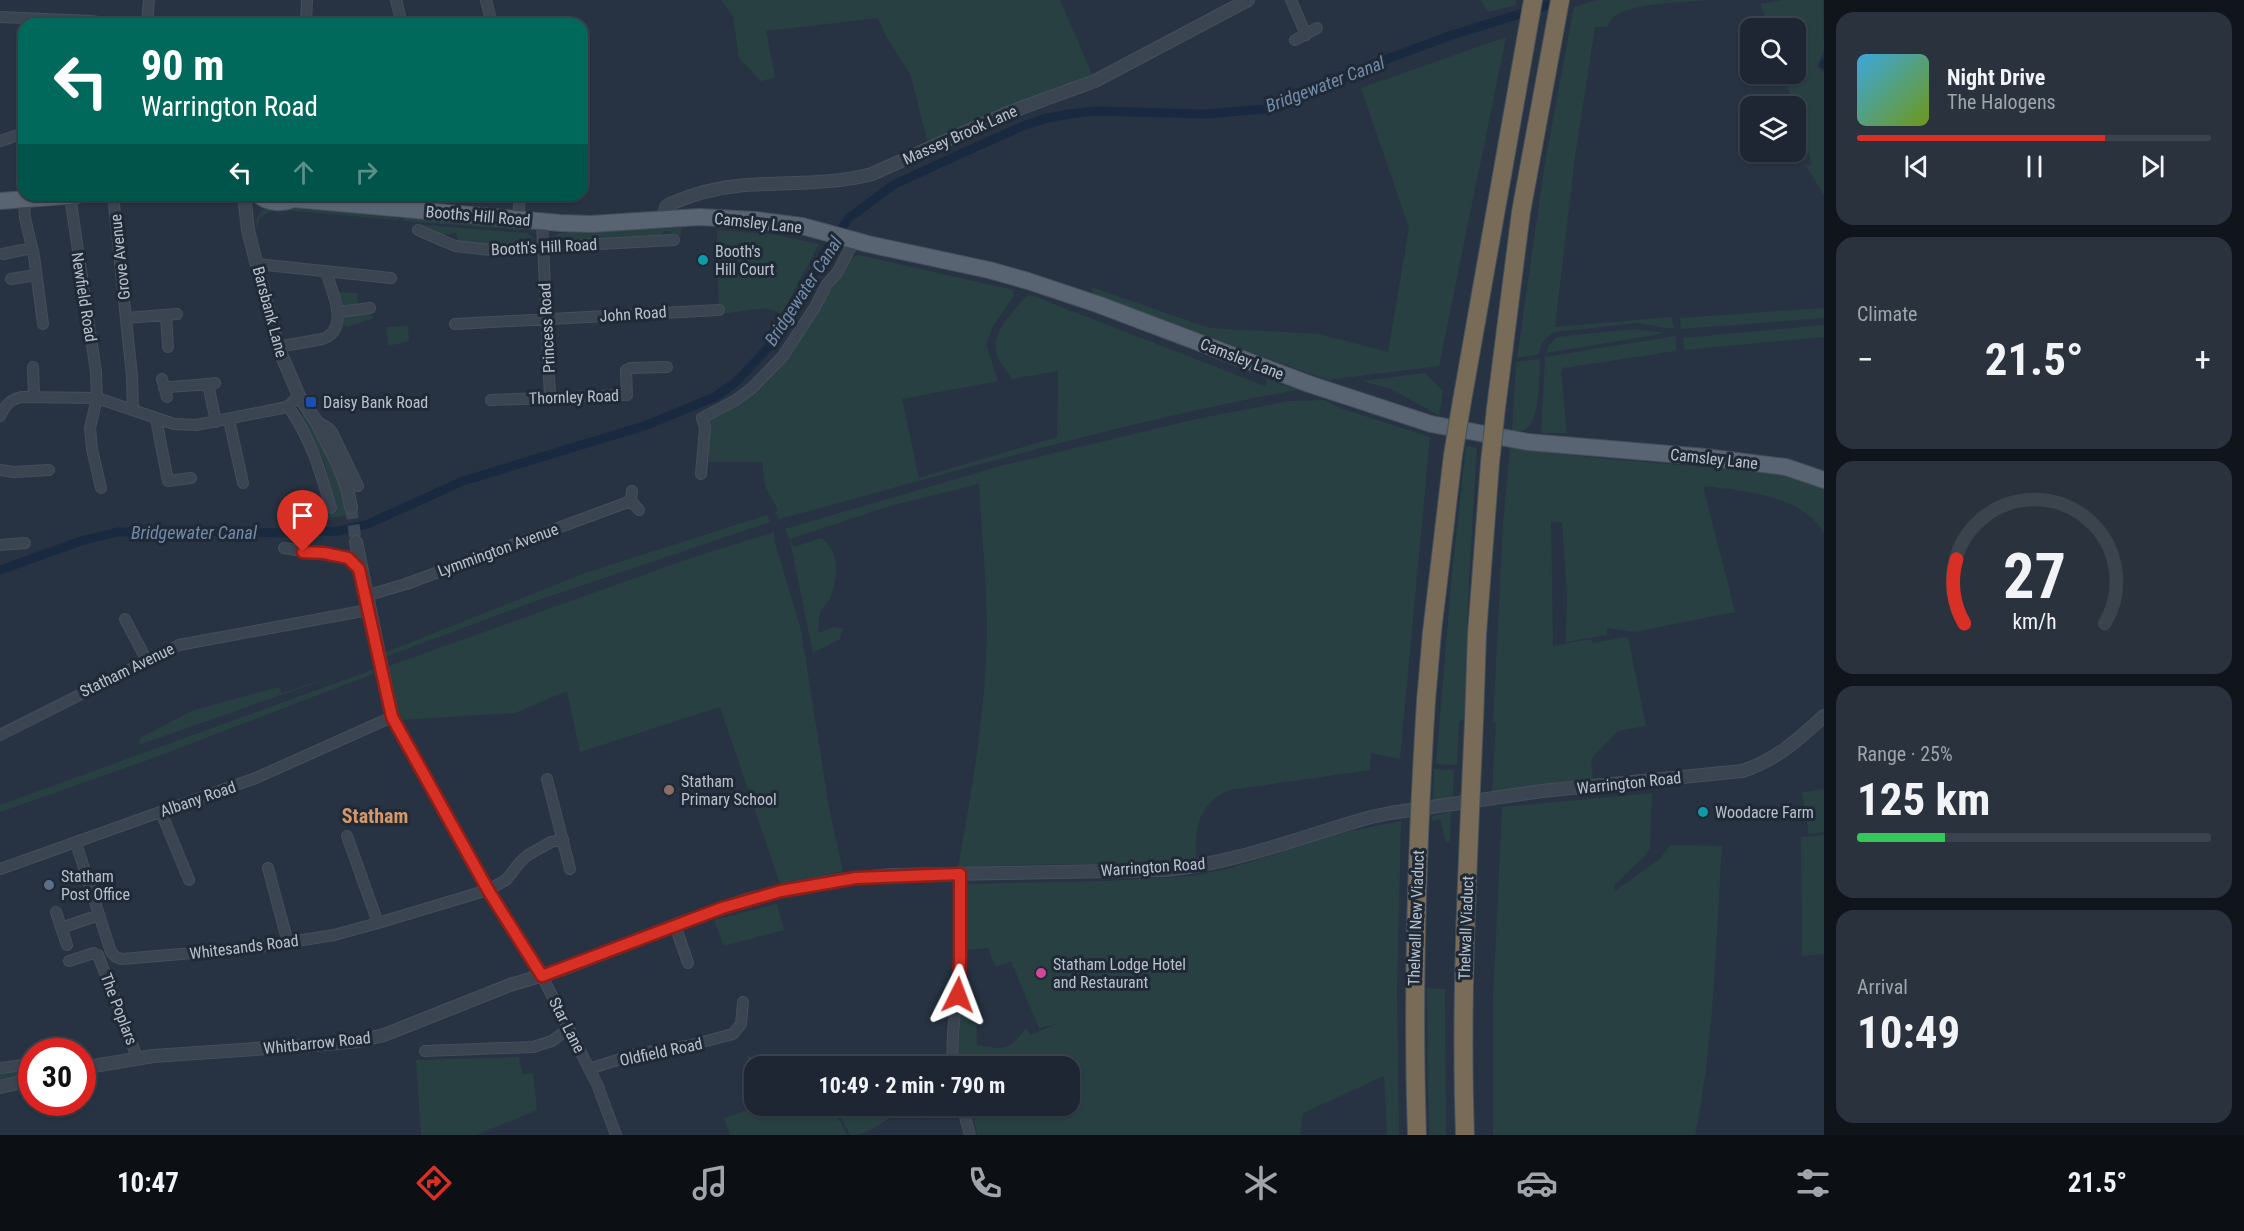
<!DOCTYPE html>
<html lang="en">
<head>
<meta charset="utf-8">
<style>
	:root { --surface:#1d2632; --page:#2a323e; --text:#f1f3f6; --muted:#a0a5ac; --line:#3b434d; --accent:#d93025 }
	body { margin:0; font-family:"Roboto Condensed",sans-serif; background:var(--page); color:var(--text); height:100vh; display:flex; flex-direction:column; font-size:22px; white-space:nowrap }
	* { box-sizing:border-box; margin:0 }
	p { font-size:20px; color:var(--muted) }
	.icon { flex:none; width:33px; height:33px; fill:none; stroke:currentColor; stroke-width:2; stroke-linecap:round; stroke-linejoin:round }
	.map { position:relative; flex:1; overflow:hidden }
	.side { display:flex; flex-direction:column; gap:12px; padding:12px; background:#10151c; width:420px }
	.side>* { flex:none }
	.banner { position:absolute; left:18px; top:18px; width:570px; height:183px; border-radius:18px; box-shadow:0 2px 4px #0004,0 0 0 2px var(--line); background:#00695c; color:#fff; overflow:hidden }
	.buttons { position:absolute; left:1740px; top:18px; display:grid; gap:12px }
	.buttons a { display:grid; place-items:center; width:66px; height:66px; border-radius:12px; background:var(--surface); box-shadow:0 2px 4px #0004,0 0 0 2px var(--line); font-size:30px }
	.speed { position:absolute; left:18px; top:1038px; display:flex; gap:12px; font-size:30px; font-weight:700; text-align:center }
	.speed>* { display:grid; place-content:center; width:78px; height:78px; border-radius:50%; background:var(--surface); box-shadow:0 2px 4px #0004,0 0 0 2px var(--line); line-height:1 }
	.speed .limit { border:9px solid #d22; background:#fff; color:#111 }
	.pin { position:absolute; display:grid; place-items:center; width:51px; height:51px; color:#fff; margin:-62px -26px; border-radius:50% 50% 50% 0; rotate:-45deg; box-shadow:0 0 6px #0007 }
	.pin .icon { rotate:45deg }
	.me { position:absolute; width:66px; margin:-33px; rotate:3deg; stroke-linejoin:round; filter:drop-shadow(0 0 4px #0008) }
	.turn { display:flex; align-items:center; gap:21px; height:126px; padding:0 24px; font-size:27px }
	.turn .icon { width:78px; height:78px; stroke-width:2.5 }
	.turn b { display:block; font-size:42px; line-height:51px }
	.lanes { display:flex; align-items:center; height:57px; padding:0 24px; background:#0003; justify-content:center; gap:30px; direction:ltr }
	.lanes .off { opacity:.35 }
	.big { font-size:45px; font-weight:700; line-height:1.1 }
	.side .card { flex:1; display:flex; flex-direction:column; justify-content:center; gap:9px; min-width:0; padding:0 21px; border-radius:18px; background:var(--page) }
	.side .dial { align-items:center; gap:0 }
	.dial svg { height:156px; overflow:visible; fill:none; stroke:var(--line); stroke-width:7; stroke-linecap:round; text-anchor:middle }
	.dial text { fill:var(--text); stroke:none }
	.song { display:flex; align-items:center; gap:18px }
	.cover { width:72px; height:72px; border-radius:9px; background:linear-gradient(135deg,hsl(200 70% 55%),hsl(80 70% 35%)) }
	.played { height:6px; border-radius:3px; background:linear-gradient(90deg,var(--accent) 70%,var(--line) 70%) }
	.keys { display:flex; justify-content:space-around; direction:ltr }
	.heat { display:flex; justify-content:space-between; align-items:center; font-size:33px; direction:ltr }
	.charge { height:9px; border-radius:4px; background:linear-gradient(90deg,#34c759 25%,var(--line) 0) }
	.trip { position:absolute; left:744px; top:1056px; width:336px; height:60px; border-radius:18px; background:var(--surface); box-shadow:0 2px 4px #0004,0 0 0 2px var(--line); font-weight:700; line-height:60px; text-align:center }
	.dock { display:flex; height:96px; justify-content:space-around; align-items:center; background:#0c0f14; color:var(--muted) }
	.dock .icon { width:42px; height:42px }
	.dock .current { color:var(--accent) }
	.dock b { font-size:27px; color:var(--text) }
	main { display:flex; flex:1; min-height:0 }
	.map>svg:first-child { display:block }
	.green { fill:#294043 }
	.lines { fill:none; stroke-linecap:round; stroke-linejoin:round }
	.stream { stroke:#192a40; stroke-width:3 }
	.canal { stroke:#192a40; stroke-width:9 }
	.tertiary-tunnel { stroke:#3d4857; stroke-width:12; stroke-dasharray:12 6; stroke-linecap:butt }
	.minor-casing { stroke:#454e5b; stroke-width:12 }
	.tertiary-casing { stroke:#454e5b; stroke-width:14 }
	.primary-casing { stroke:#454e5b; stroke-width:18 }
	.motorway-casing { stroke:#46505c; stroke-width:20 }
	.minor { stroke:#3b4552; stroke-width:10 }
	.tertiary { stroke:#3b4552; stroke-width:12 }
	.primary { stroke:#596472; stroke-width:16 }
	.motorway { stroke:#786b58; stroke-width:18 }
	.motorway-bridge-casing { stroke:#46505c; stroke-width:20; stroke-linecap:butt }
	.motorway-bridge { stroke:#786b58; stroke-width:18 }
	.route-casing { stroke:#8d1f18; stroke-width:15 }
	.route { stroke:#d93025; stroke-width:10 }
	.culture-dot { fill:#0f9aa8; stroke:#202a37; stroke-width:2 }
	.transit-dot { fill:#1a4fb4; stroke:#202a37; stroke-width:2 }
	.education-dot { fill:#8d6e63; stroke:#202a37; stroke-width:2 }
	.service-dot { fill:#5c6f8a; stroke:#202a37; stroke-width:2 }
	.hotel-dot { fill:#d1479c; stroke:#202a37; stroke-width:2 }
	.labels { text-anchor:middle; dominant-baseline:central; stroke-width:6; stroke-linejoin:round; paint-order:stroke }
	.street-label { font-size:16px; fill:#b8c0cc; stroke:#202a37 }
	.poi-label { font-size:16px; fill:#b8c0cc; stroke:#202a37; text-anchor:start }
	.water-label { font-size:18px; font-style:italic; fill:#728aaa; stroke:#202a37 }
	.quarter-label { font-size:20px; font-weight:bold; fill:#d5986a; stroke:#202a37 }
</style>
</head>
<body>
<main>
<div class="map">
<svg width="1824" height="1135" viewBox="0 0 1824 1135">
	<rect width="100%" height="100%" fill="#273342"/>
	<path class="green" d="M721 0H1060L1095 81 928 144 911 76 885 34 878 18 766 31 775 77 761 81 739 58 733 16Z
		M1481 0H1516V5L1488 12Z
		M1597 0H1708C1687 2 1630 3 1615 16 1612 18 1609 23 1607 27H1595L1575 157 1555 327 1671 317 1674 329 1636 323 1555 332C1545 337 1541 343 1539 354L1517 358 1545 162 1574 7Z
		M1781 0H1823L1824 50 1817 67 1824 72V195L1806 166 1812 164 1784 74H1796V28H1769L1760 4Z
		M1506 37 1439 366 1328 380 1094 295 1091 287 1209 328 1319 334 1388 352 1409 228 1361 88Z
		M272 206 399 218 398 220 273 209 260 218 256 228C256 214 260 211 272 206Z
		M404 217 523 228 522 230 403 221Z
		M414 224 527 233 533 237 534 244 479 246 458 241 456 233 443 235Z
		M682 228 681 235 678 237 672 234 671 231H664L661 236 552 243V237L559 233Z
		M717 230 771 234 819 244 782 314 765 308 719 314Z
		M859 255 1013 290 1014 296 993 326 986 344 998 381 902 399 919 478 1057 437 1058 371 1012 379C1008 372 999 363 997 355 990 331 1015 310 1028 294L1265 386 1267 379 1296 390C1121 422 951 473 779 519L775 512 778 510 765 486 762 462H709L708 421 750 395 792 351 852 257Z
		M337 292 357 293 358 304 343 307 339 304Z
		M1824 308V318L1681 329 1680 318Z
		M368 313 374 318 348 327 341 323 342 316Z
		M1824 325V337L1684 350 1683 338Z
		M408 326 409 341 388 346 386 327Z
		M1633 329 1666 333 1546 353 1550 344 1557 337Z
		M1676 336V351L1563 368 1561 372 1567 433H1541L1545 357Z
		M1540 359C1539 375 1541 426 1522 431 1518 432 1515 431 1512 431L1516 362Z
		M1425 373 1443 391 1439 415 1391 389 1363 381Z
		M1325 400 1340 408 1430 437 1400 759 1371 753 1370 770 1229 790C1197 806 1195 827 1196 860 1117 866 1037 862 958 868 970 799 983 729 986 658 989 601 982 541 979 484L890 506 790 539 794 547 822 538C841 553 838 578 830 598 827 604 821 608 820 614 818 620 819 627 818 633L834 627 843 629 839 640 813 653 790 540 785 529 1004 465 1196 419 1289 401Z
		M303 411C324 446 338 476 348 515L325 519V514L336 513 338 510 324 462 302 417Z
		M1466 446 1477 448 1469 579 1464 720 1459 721 1457 765 1436 764 1452 573Z
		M1510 447C1566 456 1623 460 1679 465 1726 468 1781 468 1824 488V533C1801 494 1743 491 1703 486L1735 612 1635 632 1607 628V635L1566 642 1567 594 1562 522H1551L1553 646 1591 639 1592 643 1628 637 1646 726 1618 731 1591 759 1593 779 1492 792 1496 722H1493L1503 523Z
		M767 515 770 522 530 603 387 656 384 653 585 573Z
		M774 532 775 543 801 630 829 808 843 871 780 884 720 707 580 752 567 691 515 713 399 720 384 669 389 668V666L688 559Z
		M372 670 373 674 153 758 0 812V805Z
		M335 676 139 745 140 738 194 710 279 687 282 693Z
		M1434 769 1454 770 1453 797 1433 801Z
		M1824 789V832L1809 834 1802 792Z
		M1652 793 1650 848 1644 857 1614 885 1615 891 1660 859 1670 845 1722 846C1716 941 1714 1042 1695 1135H1493V1001L1502 807Z
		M1451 812 1450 841 1446 842 1440 819 1432 821V816Z
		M1401 821 1397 991 1399 1135H1387L1384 1076 1303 1113 1300 1135H977L972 1106H1070V1066H960L958 1049 962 1004 976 1006 977 1045C1005 1050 1009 1051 1026 1028L1031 1035 1056 1024 1039 1028 1011 961 996 967 988 948 963 950 961 884 1105 881 1192 876 1227 869 1342 833Z
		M1824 835V954L1802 956 1801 837Z
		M777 904 784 930 724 946 714 920Z
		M1427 988 1445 989 1446 1135H1429Z
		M747 1056 796 1066H754V1081Z
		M519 1057 522 1074H533L537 1110 476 1135H421L416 1060Z
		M31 1064V1080L0 1087V1068Z
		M761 1106H832L847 1135H730L724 1118Z
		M835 1106H916C909 1109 901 1112 894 1115 878 1124 870 1135 850 1135Z
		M931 1106H959L924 1119 921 1111Z"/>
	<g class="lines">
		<path class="stream" d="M1824 60 1821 65 1824 67"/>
		<path class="canal" d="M0 570 81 541 117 532 226 531 278 533 339 531 368 524 463 481 644 426 715 397 736 382 778 337 791 318 823 255 849 218 893 185 958 155 1023 126 1047 118 1069 114 1095 111 1207 114 1264 109 1292 100 1387 59 1449 36 1561 1"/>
		<path class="tertiary-tunnel" d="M351 507 356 542"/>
		<g class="minor-casing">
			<path id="minor" d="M396 0 402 24
				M486 0 492 24
				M1291 0 1306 35
				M0 17 91 21 112 24
				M147 24 149 0
				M306 24 307 0
				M1295 40 1317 28
				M0 141 24 133
				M113 195 132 376 133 410
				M70 196 96 372 97 398 90 428 92 449 101 488
				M24 199 25 218 34 256 43 324
				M518 220 520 195
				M542 222 550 397
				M418 230 455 246 491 250 674 240
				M3 254 32 248
				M257 264 391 278
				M11 279 36 275
				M339 312 370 308
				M166 315 168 347
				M126 318 177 314
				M455 324 719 310
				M278 347 322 339C351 330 332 291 326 272
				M33 367 34 397
				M162 379 167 397
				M208 384 216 422
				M164 388C182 385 198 386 215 383
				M491 400 627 395 626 370 630 368 667 367
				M288 406C311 439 320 470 331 508
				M0 416C5 406 9 400 21 397L97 398 174 424 196 425 282 408 288 406 299 396
				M156 419 168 481 191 478
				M229 420 243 483
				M316 421 328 428 332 432 358 486
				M0 470 14 472 49 470
				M701 474 705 428 702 418 736 400 752 388 783 356 815 307 827 284 837 273 854 241
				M632 491 631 501 639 510
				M0 545 25 543
				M284 548 347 558 359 569
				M365 596 406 584 631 501
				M125 619 147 661
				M0 735 179 645 368 610
				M547 779 570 869
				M161 812 189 880
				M347 836 378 923
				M76 843 111 952 116 957 122 959 253 948 334 935 378 923 488 890 506 880 521 861 528 855 551 842 563 839
				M268 868 288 943
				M0 869 256 778 392 717
				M56 912 67 945
				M675 925 688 963
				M61 928 99 915
				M69 961 94 953 98 955 137 1057
				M542 976 597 1084 616 1135
				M425 1051 533 1047 552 1041 568 1029
				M952 1066 953 1034 960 959 959 874
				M0 1068 32 1064
				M589 1069 636 1054 687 1046 733 1034 741 1024 743 1002
				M962 1106 970 1135"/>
		</g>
		<g class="tertiary-casing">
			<path id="tertiary" d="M244 195 248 230 278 347 299 396 316 421 338 464 347 488 351 507
				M664 218 666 207 670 204C691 195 714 188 737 186 783 181 827 186 872 174L1010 112 1095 81 1248 0
				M356 542 392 717 488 890 542 976
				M82 1068 153 1056 327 1044 358 1041 384 1035 510 985 563 969 675 925 746 900 781 891 839 880 891 875 1166 870C1237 863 1303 836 1371 817L1390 813 1542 791 1742 771C1775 761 1799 739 1824 716
				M0 1087 32 1080"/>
		</g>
		<g class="primary-casing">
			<path id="primary" d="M285 195 293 199 560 223 591 224 699 217 756 220 802 226 868 244 989 270 1028 281 1097 304 1309 384 1431 424 1528 442 1705 457 1786 467 1824 480
				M260 196C268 203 282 204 293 199
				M0 201 78 195"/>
		</g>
		<g class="motorway-casing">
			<path id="motorway" d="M1462 401 1533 0
				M1496 408 1521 212 1560 0
				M1426 701 1432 632 1453 455
				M1474 721 1477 634 1490 463"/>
		</g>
		<use href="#minor" class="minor"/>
		<use href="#tertiary" class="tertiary"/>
		<use href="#primary" class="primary"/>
		<use href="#motorway" class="motorway"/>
		<g class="motorway-bridge-casing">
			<path id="motorway-bridge" d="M1453 455 1462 401
				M1490 463 1496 408
				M1417 1135C1412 990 1417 846 1426 701
				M1465 1135C1460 997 1468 859 1474 721"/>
		</g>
		<use href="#motorway-bridge" class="motorway-bridge"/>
	</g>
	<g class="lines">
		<g class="route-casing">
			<path id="route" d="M303 552 324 553 348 558 359 569 392 717 488 890 542 976 722 908 781 891 856 878 960 874V959L958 995"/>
		</g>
		<use href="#route" class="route"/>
	</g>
	<g class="culture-dot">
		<circle cx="703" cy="260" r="6"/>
		<circle cx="1703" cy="812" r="6"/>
	</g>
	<rect class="transit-dot" x="305" y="396" width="12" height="12" rx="3"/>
	<circle class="education-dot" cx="669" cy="790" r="6"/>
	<circle class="service-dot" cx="49" cy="885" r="6"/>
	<circle class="hotel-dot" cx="1041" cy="973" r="6"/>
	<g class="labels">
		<g class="street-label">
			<text transform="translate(960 135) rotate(-24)">Massey Brook Lane</text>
			<text transform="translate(478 216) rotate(5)">Booths Hill Road</text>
			<text transform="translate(758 223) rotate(6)">Camsley Lane</text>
			<text transform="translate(544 247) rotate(-3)">Booth's Hill Road</text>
			<text transform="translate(120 257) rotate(-96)">Grove Avenue</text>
			<text transform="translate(84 297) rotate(81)">Newfield Road</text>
			<text transform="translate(270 312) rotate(75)">Barsbank Lane</text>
			<text transform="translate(633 314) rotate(-4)">John Road</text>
			<text transform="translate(547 328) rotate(-93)">Princess Road</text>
			<text transform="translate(1242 359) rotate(21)">Camsley Lane</text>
			<text transform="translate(574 397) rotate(-2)">Thornley Road</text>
			<text transform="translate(1714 459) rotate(6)">Camsley Lane</text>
			<text transform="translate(498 550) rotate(-20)">Lymmington Avenue</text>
			<text transform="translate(127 670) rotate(-26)">Statham Avenue</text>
			<text transform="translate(1629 783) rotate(-6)">Warrington Road</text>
			<text transform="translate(198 799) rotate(-19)">Albany Road</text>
			<text transform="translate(1153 867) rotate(-4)">Warrington Road</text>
			<text transform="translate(1416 918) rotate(-88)">Thelwall New Viaduct</text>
			<text transform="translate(1466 928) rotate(-88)">Thelwall Viaduct</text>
			<text transform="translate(244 947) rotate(-7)">Whitesands Road</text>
			<text transform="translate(119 1009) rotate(69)">The Poplars</text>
			<text transform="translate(567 1025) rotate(63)">Star Lane</text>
			<text transform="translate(317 1043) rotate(-6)">Whitbarrow Road</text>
			<text transform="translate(661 1052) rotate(-12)">Oldfield Road</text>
		</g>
		<g class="poi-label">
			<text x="715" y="251">Booth's<tspan x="715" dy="18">Hill Court</tspan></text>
			<text x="323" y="402">Daisy Bank Road</text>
			<text x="681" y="781">Statham<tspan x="681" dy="18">Primary School</tspan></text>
			<text x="1715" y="812">Woodacre Farm</text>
			<text x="61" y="876">Statham<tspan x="61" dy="18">Post Office</tspan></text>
			<text x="1053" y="964">Statham Lodge Hotel<tspan x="1053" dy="18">and Restaurant</tspan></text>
		</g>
		<g class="water-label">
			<text transform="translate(1325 84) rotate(-21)">Bridgewater Canal</text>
			<text transform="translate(803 291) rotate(-57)">Bridgewater Canal</text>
			<text x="194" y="532">Bridgewater Canal</text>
		</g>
		<g class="quarter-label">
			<text x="375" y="816">Statham</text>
		</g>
	</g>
</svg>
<div class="buttons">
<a><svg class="icon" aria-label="search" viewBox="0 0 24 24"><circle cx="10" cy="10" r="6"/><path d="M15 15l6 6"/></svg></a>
<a><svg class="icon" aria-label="layers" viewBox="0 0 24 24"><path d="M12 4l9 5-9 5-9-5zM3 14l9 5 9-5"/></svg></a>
</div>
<div class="speed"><div class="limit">30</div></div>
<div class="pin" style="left:303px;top:552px;background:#d93025"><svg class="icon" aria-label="arrive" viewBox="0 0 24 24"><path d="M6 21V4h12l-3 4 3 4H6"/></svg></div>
<svg class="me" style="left:958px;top:995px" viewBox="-20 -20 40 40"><path d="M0-17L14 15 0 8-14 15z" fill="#d93025" stroke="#fff" stroke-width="4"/></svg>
<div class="trip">10:49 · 2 min · 790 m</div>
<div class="banner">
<div class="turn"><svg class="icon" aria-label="left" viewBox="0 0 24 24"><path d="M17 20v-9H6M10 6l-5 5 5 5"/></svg><div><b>90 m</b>Warrington Road</div></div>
<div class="lanes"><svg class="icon" aria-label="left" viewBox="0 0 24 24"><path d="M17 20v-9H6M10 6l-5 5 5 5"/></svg><svg class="icon off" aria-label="ahead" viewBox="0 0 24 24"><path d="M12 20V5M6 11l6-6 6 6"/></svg><svg class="icon off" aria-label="right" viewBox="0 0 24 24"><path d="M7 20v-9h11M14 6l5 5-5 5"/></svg></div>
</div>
</div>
<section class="side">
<div class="card">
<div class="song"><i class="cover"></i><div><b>Night Drive</b><p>The Halogens</p></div></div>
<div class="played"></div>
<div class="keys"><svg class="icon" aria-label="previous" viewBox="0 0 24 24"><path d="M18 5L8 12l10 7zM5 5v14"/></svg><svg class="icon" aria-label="pause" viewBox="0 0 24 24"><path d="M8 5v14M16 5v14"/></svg><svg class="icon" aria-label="next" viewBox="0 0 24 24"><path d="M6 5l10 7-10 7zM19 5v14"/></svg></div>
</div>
<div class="card"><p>Climate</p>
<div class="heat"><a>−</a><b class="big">21.5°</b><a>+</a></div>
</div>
<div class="card dial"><svg viewBox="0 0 100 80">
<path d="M14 69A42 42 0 1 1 86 69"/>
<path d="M14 69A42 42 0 0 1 10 36" stroke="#d93025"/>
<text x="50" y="56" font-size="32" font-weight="700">27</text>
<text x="50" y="72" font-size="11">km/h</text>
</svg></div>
<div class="card"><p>Range · 25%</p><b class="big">125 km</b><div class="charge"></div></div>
<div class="card"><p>Arrival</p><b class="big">10:49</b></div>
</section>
</main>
<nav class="dock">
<b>10:47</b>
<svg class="icon current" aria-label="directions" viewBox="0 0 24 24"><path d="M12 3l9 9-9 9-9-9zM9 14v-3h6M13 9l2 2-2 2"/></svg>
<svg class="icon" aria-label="music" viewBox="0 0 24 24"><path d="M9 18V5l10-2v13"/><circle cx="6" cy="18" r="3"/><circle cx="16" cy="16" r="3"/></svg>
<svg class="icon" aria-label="phone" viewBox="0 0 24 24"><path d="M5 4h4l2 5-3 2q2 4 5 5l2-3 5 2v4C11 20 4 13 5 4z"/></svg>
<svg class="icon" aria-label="climate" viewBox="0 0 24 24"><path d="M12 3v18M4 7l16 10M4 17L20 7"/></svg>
<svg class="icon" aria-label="car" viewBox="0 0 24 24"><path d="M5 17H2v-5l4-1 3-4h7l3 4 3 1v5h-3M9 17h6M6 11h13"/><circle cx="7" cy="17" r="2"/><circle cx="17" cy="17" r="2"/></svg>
<svg class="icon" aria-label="filters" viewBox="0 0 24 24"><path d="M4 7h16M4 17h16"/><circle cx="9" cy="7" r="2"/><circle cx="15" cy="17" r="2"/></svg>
<b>21.5°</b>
</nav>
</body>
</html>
